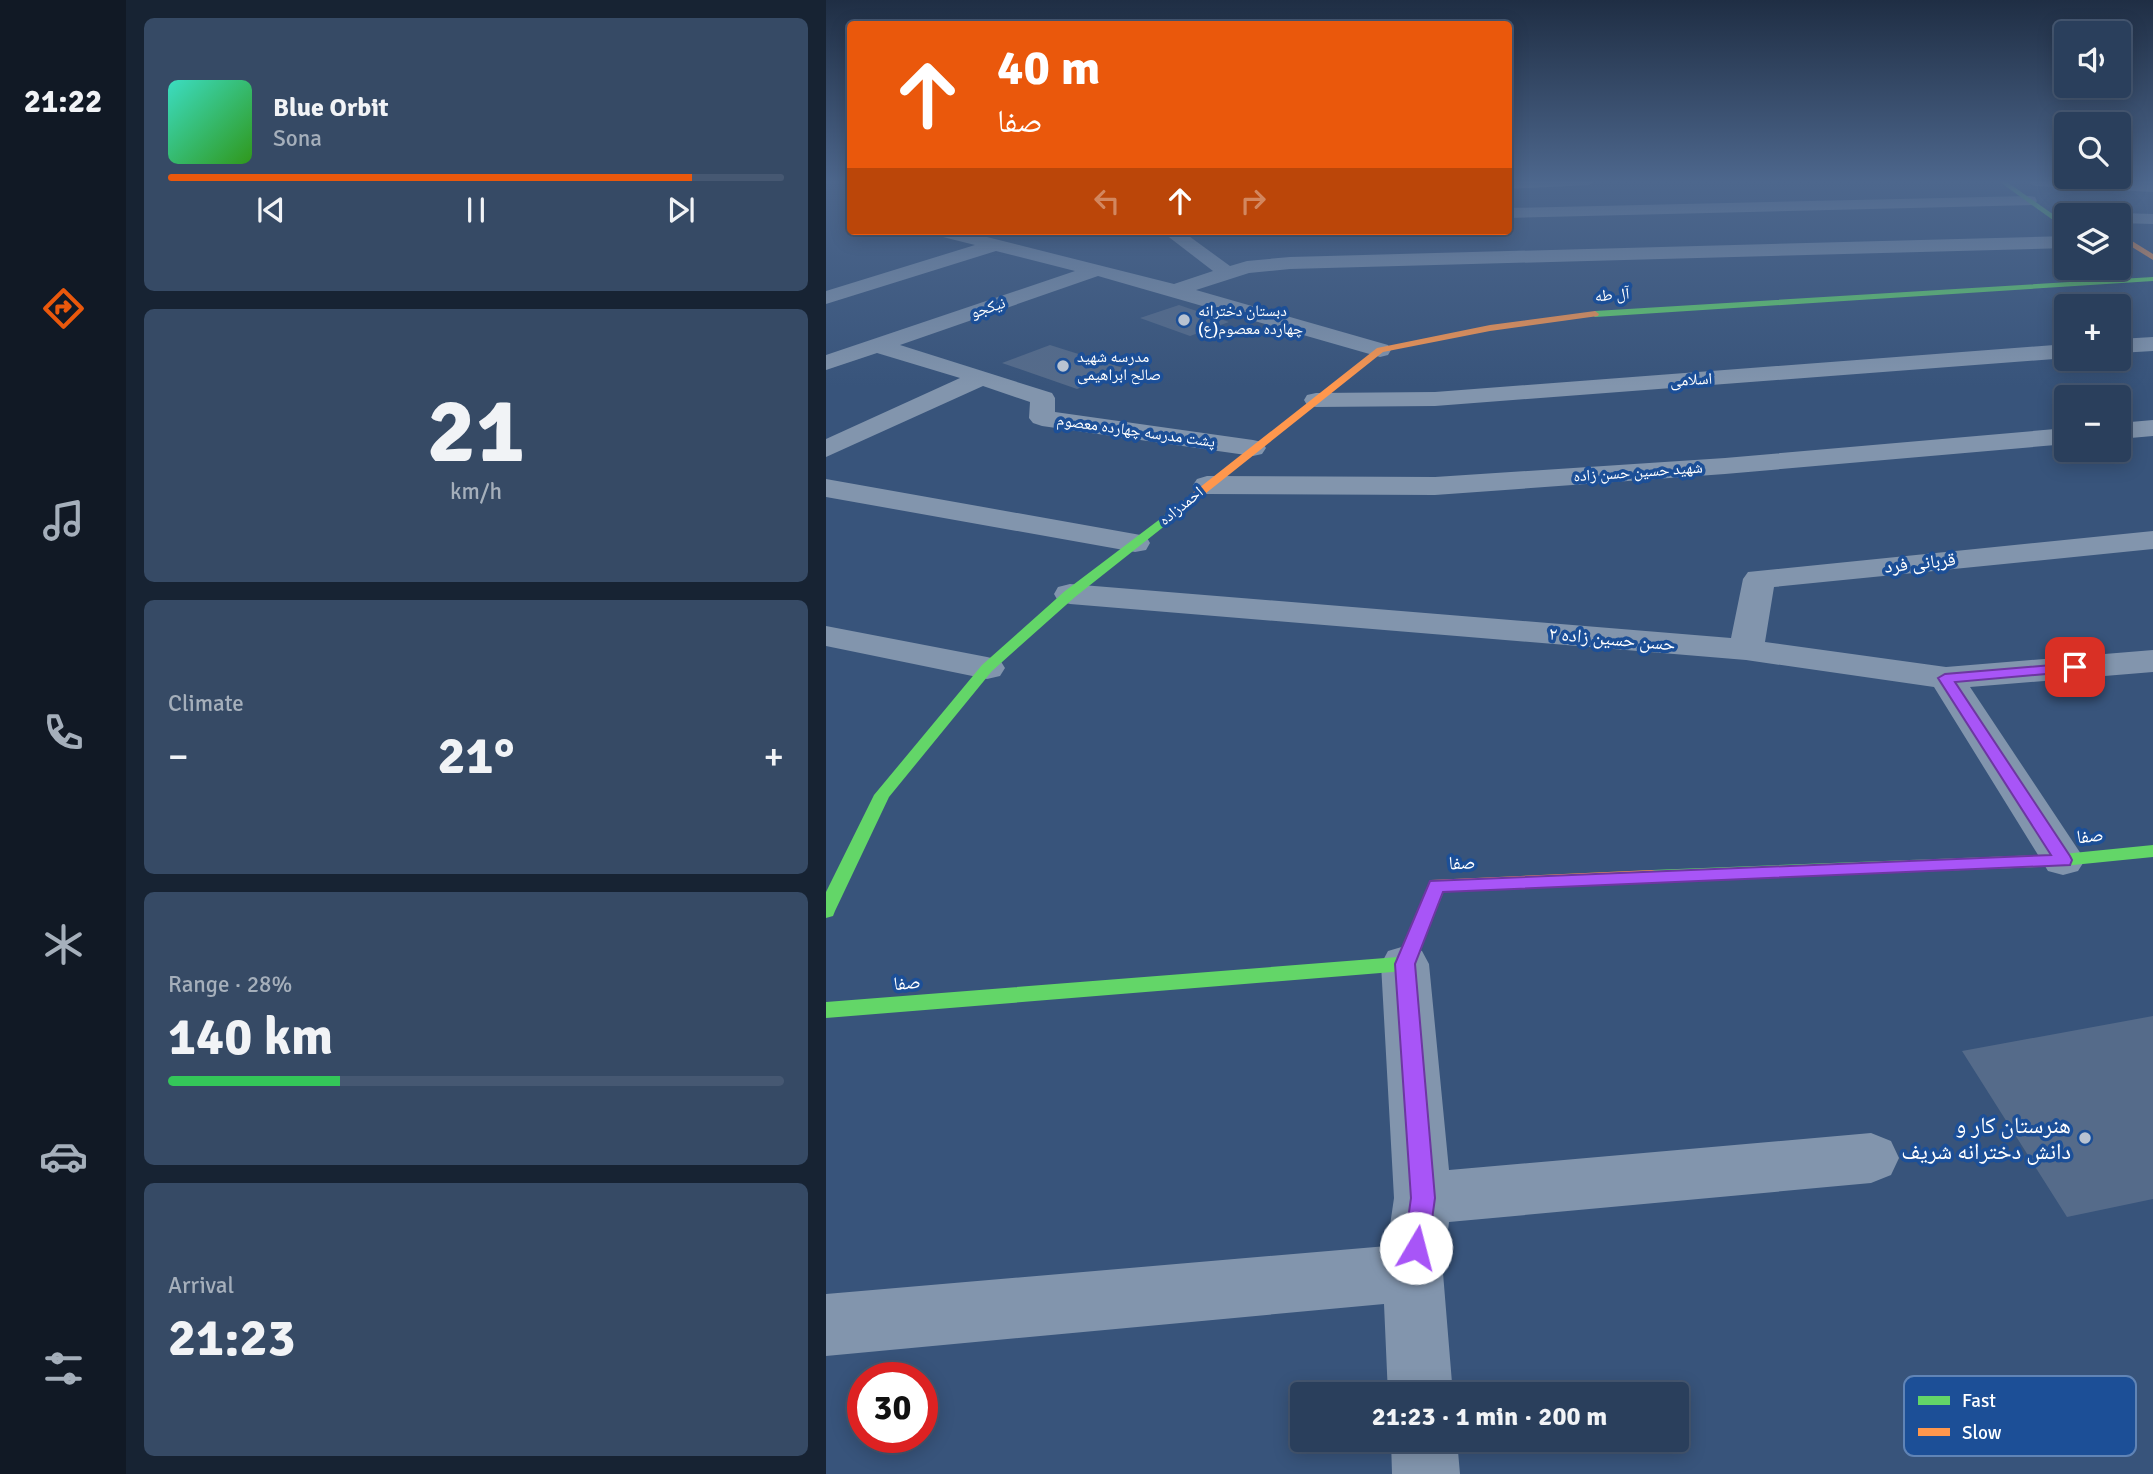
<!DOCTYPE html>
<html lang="en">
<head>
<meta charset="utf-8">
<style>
	:root { --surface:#2a3f5c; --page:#364a65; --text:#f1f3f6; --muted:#a5afbb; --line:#465872; --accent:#ea580c }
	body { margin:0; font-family:Signika,"Noto Naskh Arabic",sans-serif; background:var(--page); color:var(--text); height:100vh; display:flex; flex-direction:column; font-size:26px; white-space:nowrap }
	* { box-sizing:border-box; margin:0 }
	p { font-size:23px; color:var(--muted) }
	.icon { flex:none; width:38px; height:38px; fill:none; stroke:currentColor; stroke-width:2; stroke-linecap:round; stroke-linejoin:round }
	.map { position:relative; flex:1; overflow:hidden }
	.panel { display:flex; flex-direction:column; gap:18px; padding:18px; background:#172333; width:700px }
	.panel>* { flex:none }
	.hud { position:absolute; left:21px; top:21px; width:665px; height:214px; border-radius:7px; box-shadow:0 4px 18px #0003,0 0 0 2px var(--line); background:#ea580c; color:#fff; overflow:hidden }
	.controls { position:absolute; left:1228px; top:21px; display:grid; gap:14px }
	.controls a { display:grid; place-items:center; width:77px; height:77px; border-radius:7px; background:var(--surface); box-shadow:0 4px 18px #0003,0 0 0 2px var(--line); font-size:35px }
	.speed { position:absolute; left:21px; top:1362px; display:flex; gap:14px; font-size:35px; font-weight:700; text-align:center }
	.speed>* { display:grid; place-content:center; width:91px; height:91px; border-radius:50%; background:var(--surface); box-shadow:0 4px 18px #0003,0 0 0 2px var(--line); line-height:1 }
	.speed .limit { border:10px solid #d22; background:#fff; color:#111 }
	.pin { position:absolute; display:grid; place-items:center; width:60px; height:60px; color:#fff; margin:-30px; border-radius:14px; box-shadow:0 4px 10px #0006 }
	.me { position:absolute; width:77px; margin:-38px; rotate:8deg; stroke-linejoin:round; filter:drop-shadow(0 0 5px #0008) }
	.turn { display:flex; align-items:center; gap:24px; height:147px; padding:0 35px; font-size:32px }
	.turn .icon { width:91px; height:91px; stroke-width:2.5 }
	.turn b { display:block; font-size:49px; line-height:60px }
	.lanes { display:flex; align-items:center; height:66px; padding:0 35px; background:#0003; justify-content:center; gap:35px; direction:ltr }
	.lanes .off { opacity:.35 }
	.big { font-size:52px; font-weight:800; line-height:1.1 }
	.panel .widget { flex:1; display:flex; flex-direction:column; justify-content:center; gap:10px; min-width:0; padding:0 24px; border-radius:10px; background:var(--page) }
	.panel .dial { align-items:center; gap:0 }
	.dial b { font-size:91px; line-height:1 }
	.song { display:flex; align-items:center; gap:21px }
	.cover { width:84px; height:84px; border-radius:10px; background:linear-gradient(135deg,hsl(170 70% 55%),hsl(110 70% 35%)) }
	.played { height:7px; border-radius:4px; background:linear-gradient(90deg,var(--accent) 85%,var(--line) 85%) }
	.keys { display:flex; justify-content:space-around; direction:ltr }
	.heat { display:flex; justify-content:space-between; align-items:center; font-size:38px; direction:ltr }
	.charge { height:10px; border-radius:5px; background:linear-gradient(90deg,#34c759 28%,var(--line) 0) }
	.trip { position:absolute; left:464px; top:1382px; width:399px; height:70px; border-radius:7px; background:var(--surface); box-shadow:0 4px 18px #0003,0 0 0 2px var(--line); font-weight:800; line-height:70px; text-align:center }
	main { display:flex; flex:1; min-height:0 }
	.dock { display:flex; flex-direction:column; width:126px; justify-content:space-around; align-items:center; background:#111925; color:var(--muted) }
	.dock .icon { width:49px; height:49px }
	.dock .current { color:var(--accent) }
	.dock b { font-size:32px; color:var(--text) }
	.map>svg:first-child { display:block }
	.building { fill:#556b8a }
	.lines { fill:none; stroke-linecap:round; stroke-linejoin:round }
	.street { fill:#8295ad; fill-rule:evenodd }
	.fast { fill:#63d668; fill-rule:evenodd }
	.slow { fill:#ff974d; fill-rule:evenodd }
	.route { fill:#a855f7; stroke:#6d37a1; stroke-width:2 }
	.poi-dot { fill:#b9c3d1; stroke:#1c4f97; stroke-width:2.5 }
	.labels { text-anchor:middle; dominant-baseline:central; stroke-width:7; stroke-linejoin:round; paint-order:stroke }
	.far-street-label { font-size:16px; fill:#fff; stroke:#1c4f97 }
	.far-poi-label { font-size:16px; fill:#fff; stroke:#1c4f97; text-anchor:start }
	.street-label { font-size:19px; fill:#fff; stroke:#1c4f97 }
	.near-poi-label { font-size:23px; fill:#fff; stroke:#1c4f97; text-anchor:end }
	.key { fill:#1c4f97; stroke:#6084b6; stroke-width:2 }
	.key-label { font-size:19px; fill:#fff }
</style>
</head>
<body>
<main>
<nav class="dock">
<b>21:22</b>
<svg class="icon current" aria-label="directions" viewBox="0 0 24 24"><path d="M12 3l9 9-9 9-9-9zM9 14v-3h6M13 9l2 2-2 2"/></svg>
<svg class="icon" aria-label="music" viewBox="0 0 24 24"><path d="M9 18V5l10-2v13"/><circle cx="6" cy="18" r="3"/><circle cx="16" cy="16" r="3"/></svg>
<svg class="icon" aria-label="phone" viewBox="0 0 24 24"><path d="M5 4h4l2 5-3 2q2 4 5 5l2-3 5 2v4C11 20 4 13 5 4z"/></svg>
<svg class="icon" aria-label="climate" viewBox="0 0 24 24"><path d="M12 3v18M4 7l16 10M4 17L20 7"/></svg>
<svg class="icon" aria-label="car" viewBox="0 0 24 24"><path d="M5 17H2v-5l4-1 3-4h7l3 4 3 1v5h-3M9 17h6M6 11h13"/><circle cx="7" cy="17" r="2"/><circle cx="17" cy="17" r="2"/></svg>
<svg class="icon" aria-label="filters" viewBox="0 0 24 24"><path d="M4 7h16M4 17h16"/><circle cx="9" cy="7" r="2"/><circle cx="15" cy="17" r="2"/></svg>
</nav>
<section class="panel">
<div class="widget">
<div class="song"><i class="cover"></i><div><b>Blue Orbit</b><p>Sona</p></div></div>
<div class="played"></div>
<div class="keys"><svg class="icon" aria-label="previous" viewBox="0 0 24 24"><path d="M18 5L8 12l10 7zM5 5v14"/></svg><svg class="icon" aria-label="pause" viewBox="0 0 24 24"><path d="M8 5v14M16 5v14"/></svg><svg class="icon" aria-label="next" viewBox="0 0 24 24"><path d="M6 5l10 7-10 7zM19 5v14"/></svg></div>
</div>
<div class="widget dial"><b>21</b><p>km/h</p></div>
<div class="widget"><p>Climate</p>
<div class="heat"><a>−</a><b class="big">21°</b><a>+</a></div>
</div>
<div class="widget"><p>Range · 28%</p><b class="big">140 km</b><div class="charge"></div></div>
<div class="widget"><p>Arrival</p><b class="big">21:23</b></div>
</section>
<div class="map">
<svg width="1327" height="1474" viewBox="0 0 1327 1474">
	<rect width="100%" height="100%" fill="#38547b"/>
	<path class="building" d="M353 305 403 322 364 336 314 318Z
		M224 345 300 369 251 389 176 363Z
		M1327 1016V1199L1241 1217 1136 1051Z"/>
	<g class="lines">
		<path class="street" d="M682 180H771L763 185 682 189Z
			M1203 180 1327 182V192L1210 186 1204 184Z
			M1203 196 1209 197 1211 201 1209 205 682 218V208Z
			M1293 213 1327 214V224L1293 223V215H1286Z
			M111 231H137L348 284 387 271 335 231H356L404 266 421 261 464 257 1241 236V248L464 269 423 273 370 290 562 345 565 350 562 355 554 357 272 276 74 345 226 393 229 398V412L427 440 436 442 440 448 436 454 427 456 216 426 207 423 203 418 204 402 157 386 0 457V439L134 378 51 353 0 370V355L249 271 170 251 0 304V291L149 245 113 236Z
			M1327 337V351L1293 353V339Z
			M1241 344V358L609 406 490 407 481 405 478 400 481 395 490 393 609 392Z
			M1327 420V436L1293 439V423Z
			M1241 428V444L899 474 609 495 381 494 371 491 367 485 371 479 381 476 609 477 899 458Z
			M0 479 309 534 320 536 324 543 320 550 309 552 0 497Z
			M1327 531V549L948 587 939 642 1120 667 1327 650V672L1144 687 1259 860 1252 871 1237 875 1222 871 1108 687 920 660 244 604 232 601 228 594 232 587 244 584 905 638 917 579 922 572Z
			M0 626 161 657 174 660 179 668 174 676 161 679 0 646Z
			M579 946 596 951 603 964 623 1170 1045 1133 1065 1141 1073 1158 1065 1175 1045 1183 623 1222 617 1273 627 1395H562L558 1304 0 1356V1294L561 1246 568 1198 555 964 562 951Z
			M565 1440H631L634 1474H566Z"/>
		<path class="fast" d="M1171 180H1178L1241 224V230Z
			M1327 277V281L769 317 765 314 769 311Z
			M346 510 350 511V517L249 597 166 671 63 797 9 911 7 916 0 918V892L48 795 156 665 239 591Z
			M1327 845V857L1237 866 826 882 820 880 817 876 820 872 826 870 1237 854Z
			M581 952 588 954 591 959 586 969 579 971 0 1018V1002L572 957Z"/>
		<path class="slow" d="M1293 233 1327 254V260L1293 239Z
			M769 311 773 314 772 316 664 331 557 352 350 517 346 518 340 514 551 348 664 325Z
			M826 870 832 872 835 876 832 880 826 882 618 891 588 964 581 966 574 964 571 959 605 880Z"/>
	</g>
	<linearGradient id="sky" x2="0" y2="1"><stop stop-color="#1f2e44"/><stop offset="0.47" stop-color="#4d678d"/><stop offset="1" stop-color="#4d678d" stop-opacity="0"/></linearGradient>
	<rect width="1327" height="386" fill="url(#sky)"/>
	<path class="route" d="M1249 663 1257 667 1254 671 1129 682 1244 856 1246 860 1244 865 617 892 589 964 609 1198 602 1248 599 1256 590 1260 581 1256 578 1248 585 1198 569 964 604 881 1225 855 1112 678 1119 674Z"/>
	<g class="poi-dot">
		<circle cx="358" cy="320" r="7"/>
		<circle cx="237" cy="366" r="7"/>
		<circle cx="1259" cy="1138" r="7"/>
	</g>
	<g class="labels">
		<g class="far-street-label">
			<text transform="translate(786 295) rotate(-5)">آل طه</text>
			<text transform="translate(162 308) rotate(-19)">نیکجو</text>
			<text transform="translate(865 380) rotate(-4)">اسلامی</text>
			<text transform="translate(310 431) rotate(8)">پشت مدرسه چهارده معصوم</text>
			<text transform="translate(812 472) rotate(-4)">شهید حسین حسن زاده</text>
			<text transform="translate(355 506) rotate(-39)">احمدزاده</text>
		</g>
		<g class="far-poi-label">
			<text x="372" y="311">دبستان دخترانه<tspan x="372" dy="18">چهارده معصوم(ع)</tspan></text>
			<text x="251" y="357">مدرسه شهید<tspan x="251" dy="18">صالح ابراهیمی</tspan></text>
		</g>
		<g class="street-label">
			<text transform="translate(1094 563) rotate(-6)">قربانی فرد</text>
			<text transform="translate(786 639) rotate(5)">حسن حسین زاده ۲</text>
			<text transform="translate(1264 836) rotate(-6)">صفا</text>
			<text transform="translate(636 863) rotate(-2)">صفا</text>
			<text transform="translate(81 983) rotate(-5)">صفا</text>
		</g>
		<g class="near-poi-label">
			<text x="1245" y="1125">هنرستان کار و<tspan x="1245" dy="26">دانش دخترانه شریف</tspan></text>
		</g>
	</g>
	<rect x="1078" y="1376" width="232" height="80" rx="10" class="key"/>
	<rect x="1092" y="1396" width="32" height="9" fill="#63d668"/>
	<rect x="1092" y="1428" width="32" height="8" fill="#ff974d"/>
	<g class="key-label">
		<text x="1136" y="1407">Fast</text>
		<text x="1136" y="1439">Slow</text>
	</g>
</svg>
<div class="controls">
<a><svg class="icon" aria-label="sound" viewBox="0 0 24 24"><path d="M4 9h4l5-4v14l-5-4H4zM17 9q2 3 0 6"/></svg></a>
<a><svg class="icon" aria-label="search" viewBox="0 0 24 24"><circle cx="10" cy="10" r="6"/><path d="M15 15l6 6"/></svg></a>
<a><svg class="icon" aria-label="layers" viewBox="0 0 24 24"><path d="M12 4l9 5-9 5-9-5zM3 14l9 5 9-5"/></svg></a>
<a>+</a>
<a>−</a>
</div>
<div class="speed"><div class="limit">30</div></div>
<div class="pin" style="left:1249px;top:667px;background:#d93025"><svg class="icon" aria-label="arrive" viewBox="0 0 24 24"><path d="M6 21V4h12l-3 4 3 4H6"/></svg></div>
<svg class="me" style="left:590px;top:1248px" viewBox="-20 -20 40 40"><circle r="19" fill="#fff"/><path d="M0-13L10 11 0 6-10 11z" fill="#a855f7"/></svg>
<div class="trip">21:23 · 1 min · 200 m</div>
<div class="hud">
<div class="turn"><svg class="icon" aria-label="ahead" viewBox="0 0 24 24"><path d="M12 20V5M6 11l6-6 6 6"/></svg><div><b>40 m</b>صفا</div></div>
<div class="lanes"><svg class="icon off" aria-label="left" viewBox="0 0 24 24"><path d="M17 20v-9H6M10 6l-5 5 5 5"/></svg><svg class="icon" aria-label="ahead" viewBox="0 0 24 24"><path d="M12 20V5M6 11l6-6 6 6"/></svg><svg class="icon off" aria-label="right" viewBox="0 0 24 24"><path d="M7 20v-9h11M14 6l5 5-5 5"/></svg></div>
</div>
</div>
</main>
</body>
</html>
